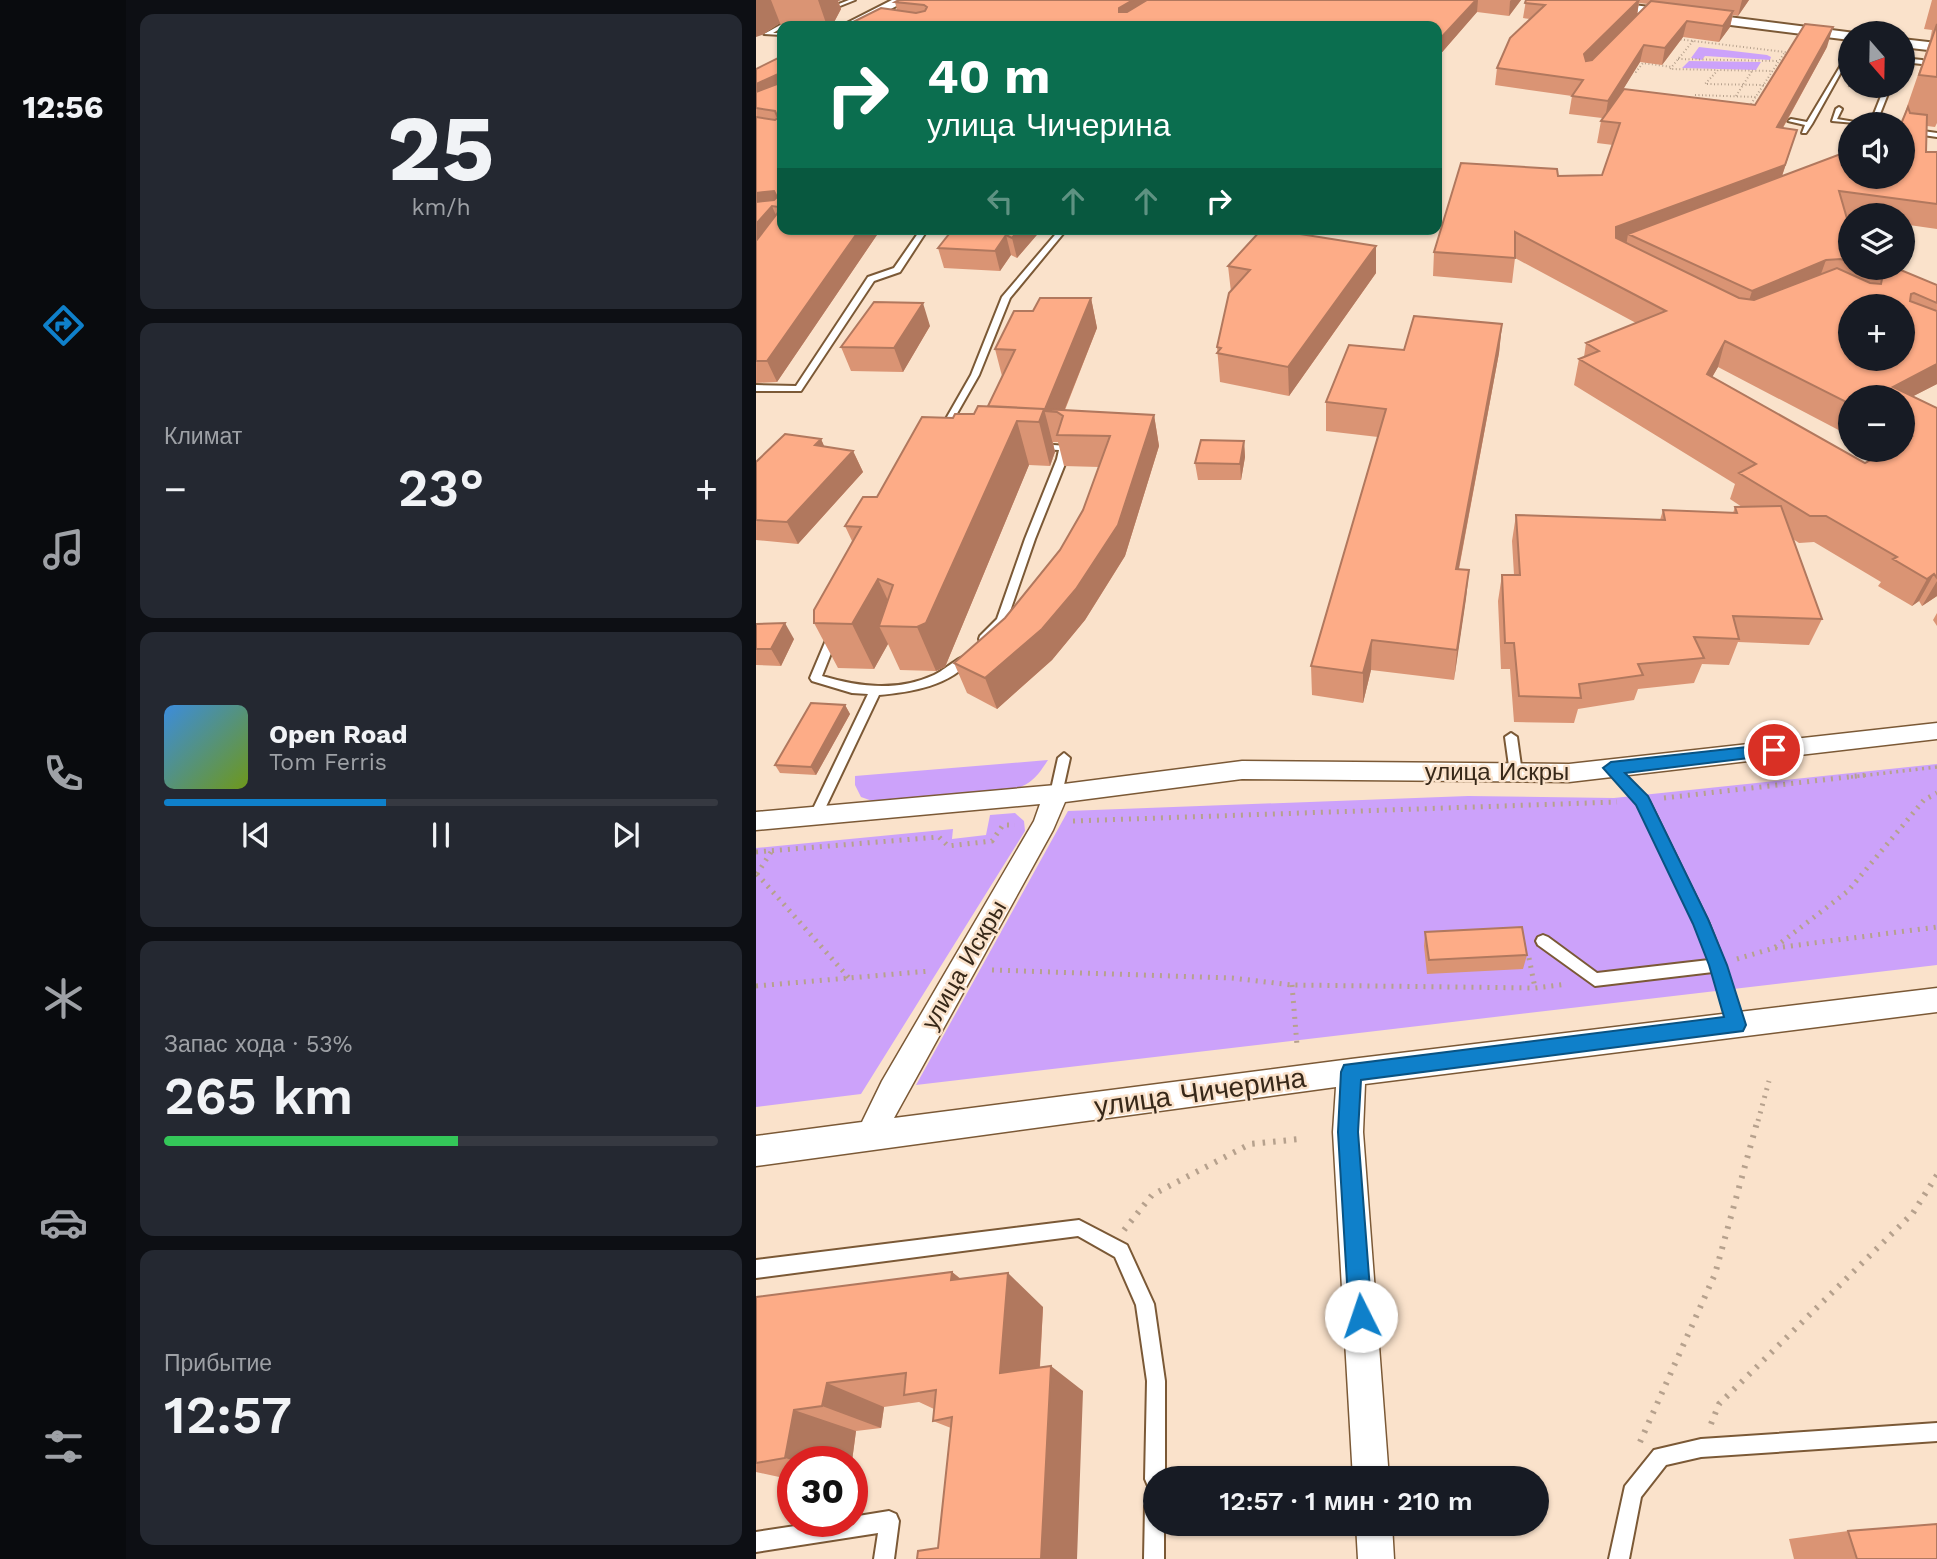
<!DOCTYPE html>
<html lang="ru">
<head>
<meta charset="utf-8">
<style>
	:root { --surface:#171b24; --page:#242831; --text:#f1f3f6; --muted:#9ea1a6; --line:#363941; --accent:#0f80ca }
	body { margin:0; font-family:"Work Sans",sans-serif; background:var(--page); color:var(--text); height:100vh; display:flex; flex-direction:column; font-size:26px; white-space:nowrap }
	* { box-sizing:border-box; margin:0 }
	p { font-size:23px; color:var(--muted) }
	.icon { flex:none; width:38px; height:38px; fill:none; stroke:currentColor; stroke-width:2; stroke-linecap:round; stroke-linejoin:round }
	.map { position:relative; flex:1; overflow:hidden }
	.sheet { display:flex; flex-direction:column; gap:14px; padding:14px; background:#0d0f14; width:630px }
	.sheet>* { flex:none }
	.banner { position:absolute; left:21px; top:21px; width:665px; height:214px; border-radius:14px; box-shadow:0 2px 5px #0004; background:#0b6e4f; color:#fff; overflow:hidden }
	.needle { width:46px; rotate:160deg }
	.tools { position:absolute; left:1082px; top:21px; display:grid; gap:14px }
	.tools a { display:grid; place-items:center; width:77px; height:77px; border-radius:50%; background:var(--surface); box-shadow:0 2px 5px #0004; font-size:35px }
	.speed { position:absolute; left:21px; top:1446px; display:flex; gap:14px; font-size:35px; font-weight:700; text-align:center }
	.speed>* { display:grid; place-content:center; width:91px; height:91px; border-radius:50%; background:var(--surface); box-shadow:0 2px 5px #0004; line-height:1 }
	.speed .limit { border:10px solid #d22; background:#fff; color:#111 }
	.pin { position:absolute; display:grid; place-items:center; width:60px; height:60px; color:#fff; margin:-30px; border:4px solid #fff; border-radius:50%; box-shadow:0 2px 7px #0007 }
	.me { position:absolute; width:77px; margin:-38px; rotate:356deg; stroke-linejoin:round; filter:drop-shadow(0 0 5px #0008) }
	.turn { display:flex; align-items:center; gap:24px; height:147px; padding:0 35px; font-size:32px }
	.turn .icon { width:91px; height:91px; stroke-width:2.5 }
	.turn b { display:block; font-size:49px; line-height:60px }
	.lanes { display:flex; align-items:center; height:66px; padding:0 35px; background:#0003; justify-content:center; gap:35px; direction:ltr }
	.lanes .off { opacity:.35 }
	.big { font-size:52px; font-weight:600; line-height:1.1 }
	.sheet .card { flex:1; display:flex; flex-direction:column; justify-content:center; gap:10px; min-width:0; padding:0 24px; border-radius:14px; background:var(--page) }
	.sheet .dial { align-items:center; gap:0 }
	.dial b { font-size:91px; line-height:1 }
	.song { display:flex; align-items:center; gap:21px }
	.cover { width:84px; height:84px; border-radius:10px; background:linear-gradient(135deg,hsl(210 70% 55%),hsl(80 70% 35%)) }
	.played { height:7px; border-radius:4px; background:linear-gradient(90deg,var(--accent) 40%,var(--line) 40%) }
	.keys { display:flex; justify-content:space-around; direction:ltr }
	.heat { display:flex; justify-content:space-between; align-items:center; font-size:38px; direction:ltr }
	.charge { height:10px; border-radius:5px; background:linear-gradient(90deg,#34c759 53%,var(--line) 0) }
	.trip { position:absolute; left:387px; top:1466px; width:406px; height:70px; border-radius:35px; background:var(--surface); box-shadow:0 2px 5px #0004; font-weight:600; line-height:70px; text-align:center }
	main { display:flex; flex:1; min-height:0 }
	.dock { display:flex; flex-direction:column; width:126px; justify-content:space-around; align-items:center; background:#090b0e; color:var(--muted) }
	.dock .icon { width:49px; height:49px }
	.dock .on { color:var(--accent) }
	.dock b { font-size:32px; color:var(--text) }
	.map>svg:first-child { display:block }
	.green { fill:#cca2fa }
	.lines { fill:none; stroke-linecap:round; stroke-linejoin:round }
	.lane-casing { stroke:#7b5936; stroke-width:4 }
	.street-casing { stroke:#7b5936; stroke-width:3 }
	.secondary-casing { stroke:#7b5936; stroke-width:4 }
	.path-far3 { stroke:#b6a18d; stroke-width:2; stroke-dasharray:1 2.5; stroke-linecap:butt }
	.path-far2 { stroke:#b6a18d; stroke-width:3.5; stroke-dasharray:2 4.5; stroke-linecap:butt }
	.path-far1 { stroke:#b6a18d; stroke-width:5; stroke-dasharray:2 6; stroke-linecap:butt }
	.path { stroke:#b6a18d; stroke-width:6; stroke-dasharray:2.5 8; stroke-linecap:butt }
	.lane { fill:#fff; fill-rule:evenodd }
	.street { fill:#fff; fill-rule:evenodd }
	.secondary { fill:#fff; fill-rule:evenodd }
	.wall { fill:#da9474; fill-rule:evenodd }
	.shaded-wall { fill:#b1785e }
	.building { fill:#fdac87; stroke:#b1785e; stroke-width:2; fill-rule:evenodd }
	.route { fill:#0f80ca; stroke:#0a5383; stroke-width:2 }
	.labels { text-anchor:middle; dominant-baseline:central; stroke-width:5; stroke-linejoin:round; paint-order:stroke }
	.street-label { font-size:24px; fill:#372819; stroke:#fae2cb }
	.near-street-label { font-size:28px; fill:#372819; stroke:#fae2cb }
</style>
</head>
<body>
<main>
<nav class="dock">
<b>12:56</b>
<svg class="icon on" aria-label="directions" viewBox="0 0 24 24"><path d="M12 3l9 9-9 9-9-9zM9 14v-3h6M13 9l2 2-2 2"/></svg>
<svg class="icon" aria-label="music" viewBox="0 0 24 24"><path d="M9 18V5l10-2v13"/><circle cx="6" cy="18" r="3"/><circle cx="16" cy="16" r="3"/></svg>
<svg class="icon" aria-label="phone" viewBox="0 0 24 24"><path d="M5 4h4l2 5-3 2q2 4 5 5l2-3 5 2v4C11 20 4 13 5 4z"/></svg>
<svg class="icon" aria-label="climate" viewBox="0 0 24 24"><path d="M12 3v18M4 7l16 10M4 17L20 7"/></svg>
<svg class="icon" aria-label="car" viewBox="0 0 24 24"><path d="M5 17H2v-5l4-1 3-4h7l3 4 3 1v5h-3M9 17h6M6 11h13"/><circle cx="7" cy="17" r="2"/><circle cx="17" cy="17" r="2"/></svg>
<svg class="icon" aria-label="filters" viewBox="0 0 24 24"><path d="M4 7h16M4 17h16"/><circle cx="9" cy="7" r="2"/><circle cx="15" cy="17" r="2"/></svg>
</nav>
<section class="sheet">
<div class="card dial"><b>25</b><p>km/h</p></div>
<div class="card"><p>Климат</p>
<div class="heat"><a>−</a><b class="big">23°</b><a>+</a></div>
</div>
<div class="card">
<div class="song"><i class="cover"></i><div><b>Open Road</b><p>Tom Ferris</p></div></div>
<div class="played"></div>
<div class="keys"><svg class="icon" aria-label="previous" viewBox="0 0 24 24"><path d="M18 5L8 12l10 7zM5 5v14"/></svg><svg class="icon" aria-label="pause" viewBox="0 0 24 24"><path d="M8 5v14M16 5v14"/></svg><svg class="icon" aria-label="next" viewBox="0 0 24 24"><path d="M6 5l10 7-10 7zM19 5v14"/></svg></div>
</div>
<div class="card"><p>Запас хода · 53%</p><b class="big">265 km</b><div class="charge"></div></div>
<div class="card"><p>Прибытие</p><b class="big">12:57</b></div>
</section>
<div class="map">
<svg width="1181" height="1559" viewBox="0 0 1181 1559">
	<rect width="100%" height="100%" fill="#fae2cb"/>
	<path class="green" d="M943 47 1011 55 1015 57 1014 60 949 56 946 60 935 58Z
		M933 61 1005 62 1000 70 926 68Z
		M292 760C279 780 274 785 250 792L125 804 105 797 99 785V776Z
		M1181 764V965L160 1085 312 811 712 796 858 798Z
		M259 813 268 821 269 831 105 1094 0 1107V848L197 829 196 839 230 835 234 815Z"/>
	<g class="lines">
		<g class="lane-casing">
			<path id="lane" d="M93 0H99L69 12 65 11Z
				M28 23 32 24 17 33H26V35L8 34Z
				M1094 50V56L1056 124 1050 133H1046L1049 125 1032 121 1035 119 1051 122Z
				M1146 58 1166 60 1169 62 1166 64 1146 62Z
				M1129 86H1135L1120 124H1114Z
				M1083 107 1086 109 1081 119 1111 124 1076 121 1080 109Z
				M1146 128 1181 133V137L1146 132Z
				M165 229H172L144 272 118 281 45 391H0V385L40 386 112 277 138 268Z
				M304 229H311L254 298 223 375 191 431 184 433 183 431 215 375 246 297Z
				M284 444 311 446V459L279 539 251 620 232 642H224L223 639 224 636 241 619 269 539 301 459 303 450 281 449 280 447Z
				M78 629 83 633 66 676C103 687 141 692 178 675 189 670 205 654 215 655L217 658C194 686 156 692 123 695L66 815 64 819H56L54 815 112 694 96 693 56 681 54 678 73 633Z
				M755 733 761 737 766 773 764 776H756L754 773 749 737Z
				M308 753 314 758 306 794 304 797H296L294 794 302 758Z
				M855 763 859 765 893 801 953 924 969 965 987 1025 985 1030 980 1032 975 1030 957 972 839 986 782 945 780 941 782 937 787 935 792 937 841 973 953 960 939 924 882 804 849 768 851 765Z
				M323 1220 371 1245 398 1304 409 1381V1479H399V1489L392 1486 389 1479 391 1381 380 1305 359 1257 322 1236 0 1278V1260Z
				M1181 1423V1441L945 1457 910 1465 885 1497 873 1559H853L869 1486 898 1450 945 1439Z
				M399 1496V1524H408V1559H388L389 1506 392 1499Z
				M133 1511 140 1514 143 1521 138 1559H118L122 1533 0 1552V1532L72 1521H96V1517Z"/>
		</g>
		<g class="street-casing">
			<path id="street" d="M1181 723V739L813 782 486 779 309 802 297 830 138 1118 595 1059 1181 988V1012L609 1084 607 1132 633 1479H597L577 1132 580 1087 0 1166V1136L106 1122 126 1081 278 821 284 804 0 830V812L300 785 486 761 813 764Z
				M600 1524H636L638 1559H602Z"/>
		</g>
		<g class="secondary-casing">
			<path id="secondary" d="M136 0H152L102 26H85Z
				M802 0H838L1099 33H1094V40L808 4Z
				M1146 39 1181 43V51L1146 47Z"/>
		</g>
		<path class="path-far3" d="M921 39 1037 53
			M937 41 914 69 961 70
			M922 59 1023 61
			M876 71 880 72 887 63 916 67
			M1008 85 949 84 962 70 1017 71
			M1092 86 1114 92
			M939 95 1000 97
			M980 96 996 71
			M993 107 1029 52"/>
		<path class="path-far2" d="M1095 777 1181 767"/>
		<path class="path-far1" d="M908 798 1110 775
			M317 821 861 802
			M0 852 183 837 192 846 236 841 247 825H259
			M1 874 93 978
			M1 874 15 852
			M1019 948 1181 927
			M773 958 779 988
			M981 959 1018 948 1092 891 1168 800 1181 793
			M236 970 476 978 536 985 779 988 811 984
			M536 985 541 1045
			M0 986 174 971
			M1002 1121 1013 1081"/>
		<path class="path" d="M368 1230 396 1195 494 1144 544 1139
			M955 1424 963 1404 1157 1213 1181 1175
			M884 1442 959 1274 1002 1119"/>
		<use href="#lane" class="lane"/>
		<use href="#street" class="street"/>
		<use href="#secondary" class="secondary"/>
	</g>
	<path class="wall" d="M0 0H85L82 1 85 9 76 26H26V30L24 23 6 35Z
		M143 0H765L753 16 721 12 681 58V26H89L141 10 139 2Z
		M770 0H993L982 16 977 15 974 27 963 42 927 37 906 65 884 62 867 89 999 105 1071 47 1027 128 1034 152 1026 176 1146 177 1145 124 1174 40 1176 30 1168 29 1176 0H1181V123L1179 127 1171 126 1170 152H1181V229L1146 224V215H1094V217H1090L1094 229V268H1140L1181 285V384L1157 396 1181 408V596L1166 606 1163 601 1156 606 1122 586 1125 582 1058 542 1043 543 1037 539 1066 619 1053 645 982 642 973 665 946 664 938 683 882 689 878 700 822 709 818 723 758 722 754 669H745L742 601 746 575H758L756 541 760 515 904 520 907 510 977 513 979 507H986L974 499 979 484 818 385 823 359 828 357 830 343 880 323 759 258 756 283 677 276 678 252 802 176 846 175 857 145 841 143 845 121 846 118 813 114 816 96 739 85 741 68 774 19 767 18ZM883 3 892 4 881 15ZM962 367 1094 436V397H1146V450H1119L1126 453 1109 463 956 377Z
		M26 56V229H125L21 382 0 383V69Z
		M197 229H286L261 258 255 255 244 271 188 268 182 248Z
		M498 229H536L533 232 620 246V273L533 396 464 382 461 347 475 292 472 266 501 234H498Z
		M335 298 341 328 309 410 398 415 403 446 369 556 329 620 296 660 241 709 211 693 198 663 249 618 304 550 327 510 343 467 308 466 302 442H297L299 452 294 466 273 465 189 667 180 671 144 670 132 644 118 669 82 668 58 623 96 541 89 526 121 497 197 418 218 414 232 406 246 376 239 349 277 311Z
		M746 324 743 353 703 569 713 570 698 680 615 670 607 703 556 695 555 666 622 437 570 431V402L648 350Z
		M174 326 147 372 95 371 85 347Z
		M65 439 68 447 97 451 107 472 42 544 0 540V462Z
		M488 441 489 457 485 480H442L439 463Z
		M1181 613V626L1177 620Z
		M0 624 38 639 25 666 0 665Z
		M89 705 94 714 60 775 24 773 19 765Z
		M669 932 771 955 767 969 671 974 668 946Z
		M196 1272 205 1279 287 1307 284 1367 327 1391 182 1548 195 1428 177 1421 178 1409 163 1402 128 1407 125 1428 100 1431 96 1461H37V1480L0 1472V1297Z
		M1092 1531 1181 1559H1038L1033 1539Z"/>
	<path class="shaded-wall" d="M0 0H15L24 23 6 35 0 37Z
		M62 0H85L82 1 85 9 76 26H71Z
		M377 0H405L366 24 363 12V8Z
		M720 0H722L721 12 681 58V42Z
		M755 0H765L753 16 754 1Z
		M883 0 881 16 825 71 828 54Z
		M986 0H993L982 16Z
		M977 11 974 27 963 42 967 26Z
		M931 21 927 37 906 65 909 48Z
		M1077 27 1071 47 1015 149 1021 127Z
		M888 45 884 62 849 119 852 101Z
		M20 75 26 93 0 105V84Z
		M683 93 682 107 681 108V96Z
		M1041 130 1022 188 872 234 870 246 855 252 860 227Z
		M18 191 26 210 23 207 16 206 24 225 0 254V193Z
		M104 229H125L21 382 11 361Z
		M264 229H286L261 258 256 238Z
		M527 229H536L527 239Z
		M250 235 255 255 244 271 239 251Z
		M620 246V273L533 396 532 367Z
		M1070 260 1061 285 988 316 996 291Z
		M335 298 341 328 306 416 301 412 289 409Z
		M167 303 174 326 147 372 138 348Z
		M746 324 743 353 697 599 700 569Z
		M969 341 962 367 943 400 951 374Z
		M1181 364V384L1146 402 1137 387Z
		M288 409 299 452 294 466 283 422Z
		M398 415 403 446 369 556 329 620 296 660 241 709 229 678Z
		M261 421 273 465 189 667 180 671 161 627Z
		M65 439 75 461 59 445Z
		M488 441 489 457 485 480 484 464Z
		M97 451 107 472 42 544 31 522Z
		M713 570 710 599 698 680 701 650Z
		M1178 574 1163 601 1156 606 1171 579Z
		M122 579 143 624 123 626 132 644 118 669 96 624Z
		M1181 581V596L1166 606Z
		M29 623 38 639 25 666 15 649Z
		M616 640 615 670 607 703V673Z
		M89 705 94 714 60 775 55 767Z
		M196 1272 237 1306 195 1280Z
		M252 1273 287 1307 282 1398 244 1373Z
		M295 1366 327 1391 321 1559H285Z
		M71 1383 128 1407 125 1428 66 1406Z
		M38 1410 100 1431 96 1461H40L29 1458Z"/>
	<path class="building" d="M143 0H377L363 8V12H371L391 0H720L681 42V26H89L125 8 160 13 169 11 171 7 168 5 139 2Z
		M770 0H883L828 54 830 61 836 60 895 1 977 11 967 26 931 21 909 48 888 45 852 101 816 96 827 80 741 68 754 38 789 5 769 3Z
		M1049 24 1077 27 1021 127 1041 130 1029 165 860 227V238L983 298 998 300 1081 268 1114 283 1125 284 1126 279 1104 268H1140L1181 285V303L1158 293 1155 294 1154 301 1181 311V364L1137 387 1181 408V578L1178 574 1171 579 1137 559 1141 557 1070 516H1054L983 473 1000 464 823 359 843 351 830 343 910 311 759 232V258L678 252 705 163 801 169 802 176 846 175 864 123 845 121 868 89 999 105ZM1094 306H1146V359H1094ZM969 341 1094 404V397H1146V431L1156 436 1146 441V450H1132L1109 463 951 374Z
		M1181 24V77L1163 75Z
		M26 56V229H104L11 361H0V241L23 211V207L16 206 0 224V202L18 200 21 197 18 191 0 193V117L19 120 22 118 19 111 0 108V92L21 84 20 75 0 84V69Z
		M1152 107 1154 113 1171 115 1170 152H1181V204L1083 191 1094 229V263L1085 259 1070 260 996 291 872 234 1090 152H1094V177H1146L1145 124Z
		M197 229H264L256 238 250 235 239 251 182 248Z
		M506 229H513L620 246 532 367 461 353 465 348 461 347 473 293 494 270 472 266Z
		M284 298H335L289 409 398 415 362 525 320 589 286 629 229 678 198 663 249 618 304 550 327 510 354 436 301 435 307 416 301 412 289 411 288 409 232 406 259 350 239 349 258 311H277Z
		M118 302 167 303 138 348 85 347Z
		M658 316 746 324 700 569 713 570 701 650 616 640 607 673 555 666 630 409 570 402 593 345 648 350Z
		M222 406 288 409 283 422 261 421 170 623 161 627 123 626 137 585 122 579 96 624 58 623V610L105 527 89 526 107 497H121L166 417 197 418 199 414H218Z
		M29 434 65 439 59 445 97 451 31 522 0 520V462Z
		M445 440 488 441 484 464 439 463Z
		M1025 506 1066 619 977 616 983 639 938 637 948 658 882 664 887 675 823 684 825 698 763 696 758 643H749L746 575H764L760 515 909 520 907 510 981 513 979 507Z
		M29 623 15 649H0V624Z
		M55 703 89 705 55 767 19 765Z
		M766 927 771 955 673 960 669 932Z
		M196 1272 195 1280 252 1273 244 1373 295 1366 285 1559H161L162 1551 182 1548 196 1417 177 1421 180 1390 148 1395 150 1373 71 1383 66 1406 38 1410 29 1458 0 1463V1297Z
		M1181 1524V1559H1101L1092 1531Z"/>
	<path class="route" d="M1018 744 1026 750 1018 755 869 773 892 796 952 919 971 965 990 1025 987 1031 605 1080 602 1132 616 1316 613 1324 605 1327 597 1324 593 1316 582 1132 585 1072 588 1065 968 1017 953 965 937 924 880 805 847 768 855 762Z"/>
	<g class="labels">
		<g class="street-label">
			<text x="741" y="772">улица Искры</text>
			<text transform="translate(208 965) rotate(-60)">улица Искры</text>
		</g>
		<g class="near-street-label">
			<text transform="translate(444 1092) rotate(-8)">улица Чичерина</text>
		</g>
	</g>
</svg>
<div class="tools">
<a><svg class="needle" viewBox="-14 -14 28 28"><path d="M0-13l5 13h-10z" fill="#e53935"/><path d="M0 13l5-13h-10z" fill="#9ea1a6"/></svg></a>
<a><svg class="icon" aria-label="sound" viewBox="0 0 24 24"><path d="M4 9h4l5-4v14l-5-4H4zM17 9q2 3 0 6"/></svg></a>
<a><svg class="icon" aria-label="layers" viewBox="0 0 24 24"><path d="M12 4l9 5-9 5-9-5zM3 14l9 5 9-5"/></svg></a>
<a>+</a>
<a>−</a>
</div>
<div class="speed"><div class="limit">30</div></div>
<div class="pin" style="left:1018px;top:750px;background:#d93025"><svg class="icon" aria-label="arrive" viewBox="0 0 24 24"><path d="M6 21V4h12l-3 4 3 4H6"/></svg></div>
<svg class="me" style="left:605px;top:1316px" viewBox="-20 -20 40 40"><circle r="19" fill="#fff"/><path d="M0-13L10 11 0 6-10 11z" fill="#0f80ca"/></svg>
<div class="trip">12:57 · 1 мин · 210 m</div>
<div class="banner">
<div class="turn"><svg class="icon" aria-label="right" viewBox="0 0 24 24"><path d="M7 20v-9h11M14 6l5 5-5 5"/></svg><div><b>40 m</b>улица Чичерина</div></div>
<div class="lanes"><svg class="icon off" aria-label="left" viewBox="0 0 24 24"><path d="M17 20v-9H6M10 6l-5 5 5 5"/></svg><svg class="icon off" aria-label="ahead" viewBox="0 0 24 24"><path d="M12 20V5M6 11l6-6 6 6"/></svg><svg class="icon off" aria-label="ahead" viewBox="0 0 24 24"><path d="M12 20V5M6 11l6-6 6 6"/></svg><svg class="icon" aria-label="right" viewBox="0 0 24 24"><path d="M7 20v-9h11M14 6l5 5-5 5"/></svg></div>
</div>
</div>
</main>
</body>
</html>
